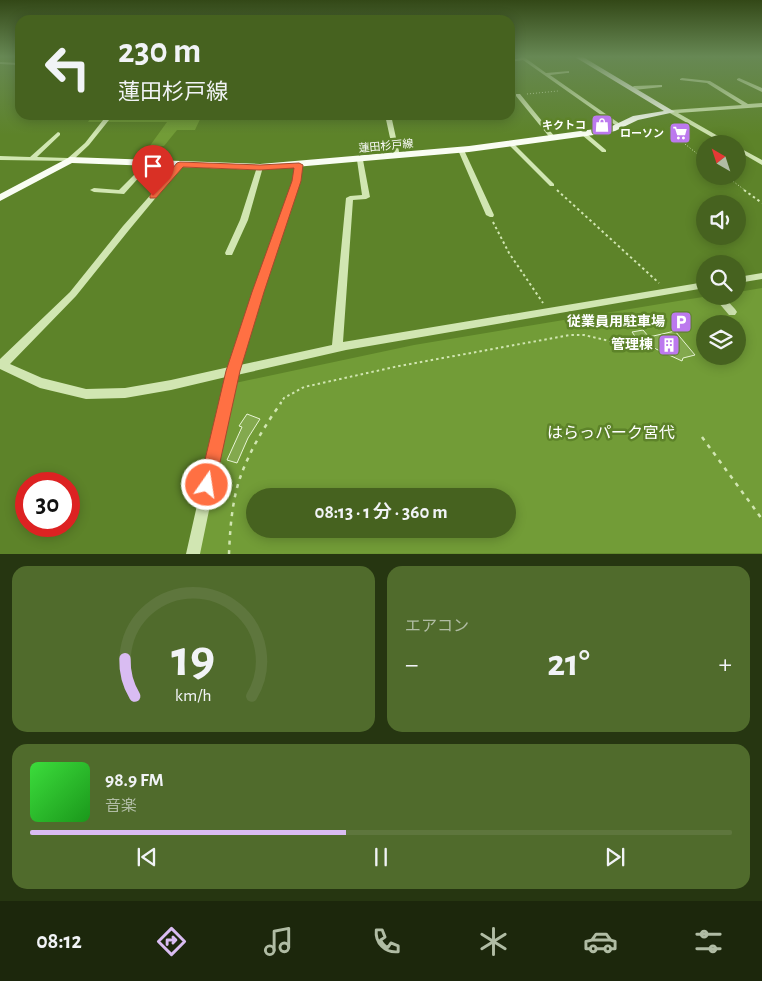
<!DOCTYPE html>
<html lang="ja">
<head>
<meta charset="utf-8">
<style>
	:root { --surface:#46621f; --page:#506b2c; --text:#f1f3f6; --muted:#b0bca4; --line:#5e763d; --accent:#d9bcf2 }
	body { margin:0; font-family:"Alegreya Sans","Noto Sans JP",sans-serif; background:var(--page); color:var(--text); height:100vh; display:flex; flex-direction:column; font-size:19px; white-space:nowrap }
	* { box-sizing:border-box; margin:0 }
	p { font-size:16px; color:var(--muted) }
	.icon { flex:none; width:28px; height:28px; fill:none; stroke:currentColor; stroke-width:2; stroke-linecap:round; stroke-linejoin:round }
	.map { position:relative; height:554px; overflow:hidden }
	.panel { display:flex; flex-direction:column; gap:12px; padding:12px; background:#263611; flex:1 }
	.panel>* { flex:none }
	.guide { position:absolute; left:15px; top:15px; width:500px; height:105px; border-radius:15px; box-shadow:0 2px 12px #0003; background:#46621f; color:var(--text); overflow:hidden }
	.needle { width:32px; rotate:321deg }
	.buttons { position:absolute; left:696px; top:135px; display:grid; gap:10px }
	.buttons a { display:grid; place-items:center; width:50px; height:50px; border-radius:50%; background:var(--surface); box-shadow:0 2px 12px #0003; font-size:25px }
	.speed { position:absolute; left:15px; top:472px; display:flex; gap:10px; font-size:25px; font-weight:700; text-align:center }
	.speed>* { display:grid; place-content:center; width:65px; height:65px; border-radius:50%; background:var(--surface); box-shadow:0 2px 12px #0003; line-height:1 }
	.speed .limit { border:8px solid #d22; background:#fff; color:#111 }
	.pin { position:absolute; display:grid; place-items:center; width:42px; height:42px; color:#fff; margin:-51px -21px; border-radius:50% 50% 50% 0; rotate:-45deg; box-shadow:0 0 5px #0007 }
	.pin .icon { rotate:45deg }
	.me { position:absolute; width:55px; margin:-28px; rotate:13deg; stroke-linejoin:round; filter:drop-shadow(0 0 4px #0008) }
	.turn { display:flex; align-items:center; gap:18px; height:105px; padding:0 20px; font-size:22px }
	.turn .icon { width:65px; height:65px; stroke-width:2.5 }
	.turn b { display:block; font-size:35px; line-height:42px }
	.big { font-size:38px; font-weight:600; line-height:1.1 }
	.panel .card { flex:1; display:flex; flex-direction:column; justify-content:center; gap:8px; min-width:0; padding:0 18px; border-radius:15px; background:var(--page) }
	.panel .dial { align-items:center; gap:0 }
	.dial svg { height:130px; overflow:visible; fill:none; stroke:var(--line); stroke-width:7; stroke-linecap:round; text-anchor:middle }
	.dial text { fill:var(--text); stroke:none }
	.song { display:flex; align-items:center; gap:15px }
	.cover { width:60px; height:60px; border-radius:8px; background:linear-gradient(135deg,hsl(120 70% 55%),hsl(120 70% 35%)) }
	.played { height:5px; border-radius:2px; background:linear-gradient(90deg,var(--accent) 45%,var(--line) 45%) }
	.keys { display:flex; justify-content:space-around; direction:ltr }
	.heat { display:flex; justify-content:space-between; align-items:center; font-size:28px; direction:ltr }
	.panel .tiles { flex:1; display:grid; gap:12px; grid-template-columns:1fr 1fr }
	.card:last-child { grid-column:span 2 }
	.trip { position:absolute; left:246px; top:488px; width:270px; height:50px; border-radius:25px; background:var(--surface); box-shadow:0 2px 12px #0003; font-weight:600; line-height:50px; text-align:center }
	.dock { display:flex; height:80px; justify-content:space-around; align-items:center; background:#1c270c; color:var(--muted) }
	.dock .icon { width:35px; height:35px }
	.dock .active { color:var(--accent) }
	.dock b { font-size:22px; color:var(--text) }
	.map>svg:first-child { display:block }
	.green { fill:#729c37; fill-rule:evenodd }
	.building { fill:#83a94e; stroke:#e8f5d5 }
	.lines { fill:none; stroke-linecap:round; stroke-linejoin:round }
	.path-far2 { stroke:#d1e6b2; stroke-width:1; stroke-dasharray:1 2; stroke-linecap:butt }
	.path-far1 { stroke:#d1e6b2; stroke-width:2; stroke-dasharray:2.5 3; stroke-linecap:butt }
	.path { stroke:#d1e6b2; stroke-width:2.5; stroke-dasharray:4 5.5; stroke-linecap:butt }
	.minor { fill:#d1e6b2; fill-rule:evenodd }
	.major { fill:#f9fdf3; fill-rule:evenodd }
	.route { fill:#ff7043; stroke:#a6492c }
	.labels { text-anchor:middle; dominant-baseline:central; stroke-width:5; stroke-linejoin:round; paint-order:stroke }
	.far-poi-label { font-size:11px; font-weight:bold; fill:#fff; stroke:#5d8329; text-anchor:end }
	.far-street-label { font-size:11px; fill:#fff; stroke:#5d8329 }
	.poi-label { font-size:14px; font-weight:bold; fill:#fff; stroke:#5d8329; text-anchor:end }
	.near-park-label { font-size:16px; fill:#fff; stroke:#5d8329 }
</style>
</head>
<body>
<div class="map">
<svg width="762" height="554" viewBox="0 0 762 554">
	<rect width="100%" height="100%" fill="#5d8329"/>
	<path class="green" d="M92 115H202L195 130H177L164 146 149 147 167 122H88Z
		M762 288V553L197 554 235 383 414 345 684 300 709 296H738V292ZM705 324H738V356H705ZM255 496H508V529H255Z"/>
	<path class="building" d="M643 330 649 337 675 331 695 355 683 358 682 361 656 349 651 344 642 346 632 332Z
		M247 414 260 419 248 438 237 463 227 460 242 427 239 426Z"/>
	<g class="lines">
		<path class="path-far2" d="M527 94 558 91
			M685 144 705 160
			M726 176 746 191"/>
		<path class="path-far1" d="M557 190 659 283
			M744 190 762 203
			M493 222 509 253 543 303
			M280 404 284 398 304 387 399 366 570 335H584L631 346"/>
		<path class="path" d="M702 437 762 519
			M229 554C230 529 232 501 240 478 249 452 265 425 281 403"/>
		<path class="minor" d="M519 57H524L546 73 569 71V73H567L550 75 623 126 618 127 523 60 510 62V60L520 58Z
			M0 62 20 63V65L0 64Z
			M682 78 710 81 748 104 762 103V107L678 113 732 144H724L668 112 671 110 742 105 707 83 680 80V79Z
			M739 78 762 88V92L737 80V79Z
			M660 85H662V87L634 90 631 88 634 86Z
			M516 94H520L555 137V139H551L516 96Z
			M107 115H113L89 145 72 161 0 160V156L30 157 58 132 60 133V135L37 157 68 158 85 143Z
			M385 115H391L400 156 399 157 394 156Z
			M582 133H586L606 150V152H602L582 135Z
			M509 143H513L554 184V186H550L509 145Z
			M738 147 762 160V165L738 151Z
			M461 148 464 150 494 215 493 217H490L486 215 458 150Z
			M360 158 363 160 370 197 366 199 353 200 343 342 705 282V288L346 350 237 375 200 554H186L226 377 171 390 125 398 86 399 40 388 0 369V359L70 292 123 226 178 164 180 163 183 165 182 166 129 230 76 296 10 364 42 378 86 389 125 388 171 380 229 367 253 292 294 181 296 165 299 163 302 165 300 181 263 292 240 365 332 345 346 198 350 196 362 195 357 160Z
			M149 161 152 163 151 164 124 194 94 192 90 190 94 188 119 190 147 162Z
			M260 165 263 167 248 220 232 255H226L225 253 240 220 257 167Z
			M762 273V279L738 283V277Z
			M713 296H723L735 309 737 312 735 315H729Z"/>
		<path class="major" d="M575 57H583L675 112 638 120 615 131 601 134 469 152 260 170 72 163 0 201V194L70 157 260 164 469 146 610 127 633 116 664 111Z"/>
	</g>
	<linearGradient id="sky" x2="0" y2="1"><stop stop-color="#334817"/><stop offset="0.42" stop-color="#678854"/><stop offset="1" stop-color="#678854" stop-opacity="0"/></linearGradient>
	<rect width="762" height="135" fill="url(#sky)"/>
	<path class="route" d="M180 162 260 165 299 163 303 165 301 181 264 292 240 371 215 485 213 491 207 493 201 491 199 485 226 371 252 292 292 181 294 168 260 170 183 167 156 198H150V195L177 163Z"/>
	<defs>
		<g id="shop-square" transform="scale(1.125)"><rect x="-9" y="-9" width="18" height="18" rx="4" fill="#bc79ee" stroke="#5d8329"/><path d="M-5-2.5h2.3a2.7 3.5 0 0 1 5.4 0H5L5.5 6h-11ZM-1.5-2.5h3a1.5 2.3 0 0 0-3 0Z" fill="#fff"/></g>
		<g id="supermarket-square" transform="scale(1.125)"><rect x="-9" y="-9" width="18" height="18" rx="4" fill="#bc79ee" stroke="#5d8329"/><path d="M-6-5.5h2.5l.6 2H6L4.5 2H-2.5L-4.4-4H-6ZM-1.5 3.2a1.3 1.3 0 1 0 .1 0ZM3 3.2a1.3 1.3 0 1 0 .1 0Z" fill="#fff"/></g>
		<g id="parking-square" transform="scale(1.125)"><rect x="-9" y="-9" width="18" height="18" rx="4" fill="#bc79ee" stroke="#5d8329"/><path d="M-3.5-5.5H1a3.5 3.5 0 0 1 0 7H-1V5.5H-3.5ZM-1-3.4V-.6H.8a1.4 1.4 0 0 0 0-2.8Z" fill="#fff"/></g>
		<g id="building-square" transform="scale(1.125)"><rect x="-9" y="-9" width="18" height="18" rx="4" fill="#bc79ee" stroke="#5d8329"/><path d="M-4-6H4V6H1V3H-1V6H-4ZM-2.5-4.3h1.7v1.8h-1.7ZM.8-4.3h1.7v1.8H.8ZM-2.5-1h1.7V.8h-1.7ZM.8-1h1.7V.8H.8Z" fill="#fff"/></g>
	</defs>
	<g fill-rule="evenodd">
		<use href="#shop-square" x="602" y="125"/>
		<use href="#supermarket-square" x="680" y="133"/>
		<use href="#parking-square" x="681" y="322"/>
		<use href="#building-square" x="669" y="345"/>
	</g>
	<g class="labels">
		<g class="far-poi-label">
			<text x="586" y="125">キクトコ</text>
			<text x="664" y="133">ローソン</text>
		</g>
		<g class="far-street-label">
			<text transform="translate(386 146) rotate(-5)">蓮田杉戸線</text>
		</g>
		<g class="poi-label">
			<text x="665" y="322">従業員用駐車場</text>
			<text x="653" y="345">管理棟</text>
		</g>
		<g class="near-park-label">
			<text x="611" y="433">はらっパーク宮代</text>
		</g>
	</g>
</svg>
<div class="buttons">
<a><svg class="needle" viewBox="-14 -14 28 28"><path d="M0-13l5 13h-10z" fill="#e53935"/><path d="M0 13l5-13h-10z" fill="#b0bca4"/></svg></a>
<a><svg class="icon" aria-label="sound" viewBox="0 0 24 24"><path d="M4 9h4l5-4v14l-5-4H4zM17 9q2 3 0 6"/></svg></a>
<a><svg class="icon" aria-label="search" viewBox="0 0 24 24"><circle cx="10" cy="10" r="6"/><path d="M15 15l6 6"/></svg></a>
<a><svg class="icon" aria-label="layers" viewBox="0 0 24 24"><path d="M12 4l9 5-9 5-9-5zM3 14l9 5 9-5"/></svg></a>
</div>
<div class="speed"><div class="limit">30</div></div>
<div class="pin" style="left:153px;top:196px;background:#d93025"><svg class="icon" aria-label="arrive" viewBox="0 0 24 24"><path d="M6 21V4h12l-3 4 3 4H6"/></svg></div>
<svg class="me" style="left:207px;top:485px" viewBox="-20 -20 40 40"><circle r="17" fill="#ff7043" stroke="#fff" stroke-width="3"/><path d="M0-11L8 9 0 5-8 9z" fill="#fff"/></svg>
<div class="trip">08:13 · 1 分 · 360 m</div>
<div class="guide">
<div class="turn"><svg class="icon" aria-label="left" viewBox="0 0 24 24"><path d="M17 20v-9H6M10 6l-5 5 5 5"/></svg><div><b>230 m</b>蓮田杉戸線</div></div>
</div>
</div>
<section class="panel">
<div class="tiles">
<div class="card dial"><svg viewBox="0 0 100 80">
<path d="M14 69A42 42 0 1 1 86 69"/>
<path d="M14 69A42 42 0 0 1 8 46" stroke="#d9bcf2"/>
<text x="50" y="56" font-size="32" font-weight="700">19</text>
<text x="50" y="72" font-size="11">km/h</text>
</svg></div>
<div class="card"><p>エアコン</p>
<div class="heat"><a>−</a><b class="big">21°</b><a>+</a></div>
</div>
<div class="card">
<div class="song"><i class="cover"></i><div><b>98.9 FM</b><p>音楽</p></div></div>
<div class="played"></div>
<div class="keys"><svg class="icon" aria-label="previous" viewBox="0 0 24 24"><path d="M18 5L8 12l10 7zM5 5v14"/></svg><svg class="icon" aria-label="pause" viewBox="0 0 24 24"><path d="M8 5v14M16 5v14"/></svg><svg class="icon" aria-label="next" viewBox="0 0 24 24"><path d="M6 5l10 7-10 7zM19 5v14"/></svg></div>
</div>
</div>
</section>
<nav class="dock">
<b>08:12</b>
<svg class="icon active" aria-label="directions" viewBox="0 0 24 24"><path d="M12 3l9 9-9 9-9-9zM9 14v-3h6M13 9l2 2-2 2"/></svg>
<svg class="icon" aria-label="music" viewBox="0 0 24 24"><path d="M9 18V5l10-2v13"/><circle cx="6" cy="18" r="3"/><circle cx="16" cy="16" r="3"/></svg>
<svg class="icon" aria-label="phone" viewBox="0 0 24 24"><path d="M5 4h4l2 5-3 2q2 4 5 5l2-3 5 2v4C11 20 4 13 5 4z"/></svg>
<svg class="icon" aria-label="climate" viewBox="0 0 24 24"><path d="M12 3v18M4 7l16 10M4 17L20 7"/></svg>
<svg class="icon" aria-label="car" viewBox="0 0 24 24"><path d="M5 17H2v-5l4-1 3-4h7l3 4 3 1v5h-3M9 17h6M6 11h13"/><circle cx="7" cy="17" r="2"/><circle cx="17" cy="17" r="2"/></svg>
<svg class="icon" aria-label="filters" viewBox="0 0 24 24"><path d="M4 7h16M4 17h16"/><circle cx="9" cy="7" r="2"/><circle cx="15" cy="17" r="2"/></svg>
</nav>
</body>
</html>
